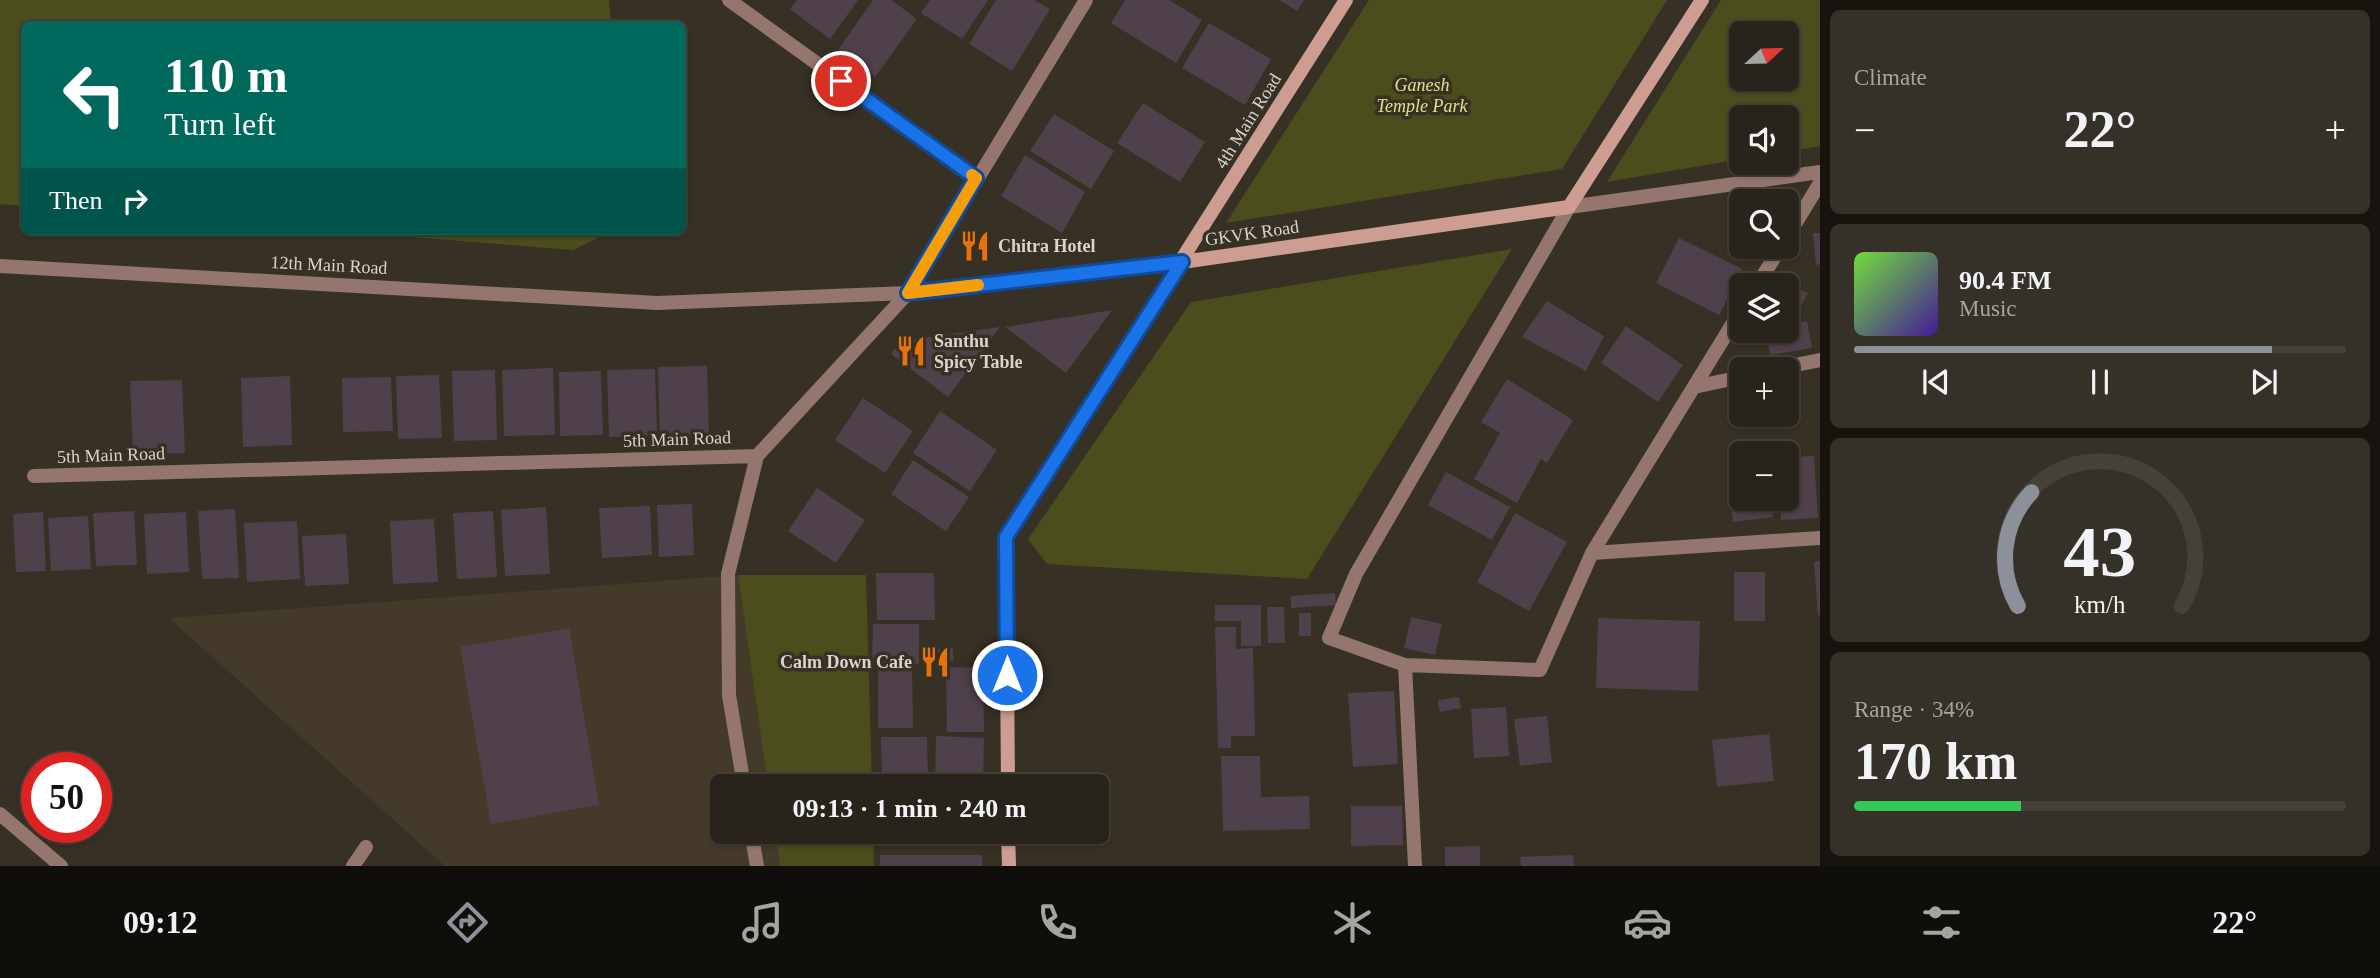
<!DOCTYPE html>
<html lang="en">
<head>
<meta charset="utf-8">
<style>
	:root { --surface:#29241b; --page:#353028; --text:#f1f3f6; --muted:#a5a4a3; --line:#45413a; --accent:#8c9099 }
	body { margin:0; font-family:Georgia,serif; background:var(--page); color:var(--text); height:100vh; display:flex; flex-direction:column; font-size:26px; white-space:nowrap }
	* { box-sizing:border-box; margin:0 }
	p { font-size:23px; color:var(--muted) }
	.icon { flex:none; width:38px; height:38px; fill:none; stroke:currentColor; stroke-width:2; stroke-linecap:round; stroke-linejoin:round }
	.map { position:relative; flex:1; overflow:hidden }
	.drawer { display:flex; flex-direction:column; gap:10px; padding:10px; background:#17140f; width:560px }
	.drawer>* { flex:none }
	.banner { position:absolute; left:21px; top:21px; width:665px; height:214px; border-radius:10px; box-shadow:0 2px 5px #0004,0 0 0 2px var(--line); background:#00695c; color:#fff; overflow:hidden }
	.needle { width:46px; rotate:68deg }
	.tools { position:absolute; left:1729px; top:21px; display:grid; gap:14px }
	.tools a { display:grid; place-items:center; width:70px; height:70px; border-radius:10px; background:var(--surface); box-shadow:0 2px 5px #0004,0 0 0 2px var(--line); font-size:35px }
	.speed { position:absolute; left:21px; top:752px; display:flex; gap:14px; font-size:35px; font-weight:700; text-align:center }
	.speed>* { display:grid; place-content:center; width:91px; height:91px; border-radius:50%; background:var(--surface); box-shadow:0 2px 5px #0004,0 0 0 2px var(--line); line-height:1 }
	.speed .limit { border:10px solid #d22; background:#fff; color:#111 }
	.pin { position:absolute; display:grid; place-items:center; width:60px; height:60px; color:#fff; margin:-30px; border:4px solid #fff; border-radius:50%; box-shadow:0 2px 7px #0007 }
	.me { position:absolute; width:77px; margin:-38px; rotate:0deg; stroke-linejoin:round; filter:drop-shadow(0 0 5px #0008) }
	.turn { display:flex; align-items:center; gap:24px; height:147px; padding:0 28px; font-size:32px }
	.turn .icon { width:91px; height:91px; stroke-width:2.5 }
	.turn b { display:block; font-size:49px; line-height:60px }
	.then { display:flex; align-items:center; height:66px; padding:0 28px; background:#0003; gap:14px; font-size:26px }
	.big { font-size:52px; font-weight:700; line-height:1.1 }
	.drawer .widget { flex:1; display:flex; flex-direction:column; justify-content:center; gap:10px; min-width:0; padding:0 24px; border-radius:10px; background:var(--page) }
	.drawer .dial { align-items:center; gap:0 }
	.dial svg { height:182px; overflow:visible; fill:none; stroke:var(--line); stroke-width:7; stroke-linecap:round; text-anchor:middle }
	.dial text { fill:var(--text); stroke:none }
	.song { display:flex; align-items:center; gap:21px }
	.cover { width:84px; height:84px; border-radius:10px; background:linear-gradient(135deg,hsl(100 70% 55%),hsl(260 70% 35%)) }
	.played { height:7px; border-radius:4px; background:linear-gradient(90deg,var(--accent) 85%,var(--line) 85%) }
	.keys { display:flex; justify-content:space-around; direction:ltr }
	.heat { display:flex; justify-content:space-between; align-items:center; font-size:38px; direction:ltr }
	.charge { height:10px; border-radius:5px; background:linear-gradient(90deg,#34c759 34%,var(--line) 0) }
	.trip { position:absolute; left:710px; top:774px; width:399px; height:70px; border-radius:10px; background:var(--surface); box-shadow:0 2px 5px #0004,0 0 0 2px var(--line); font-weight:700; line-height:70px; text-align:center }
	.tabs { display:flex; height:112px; justify-content:space-around; align-items:center; background:#100e0b; color:var(--muted) }
	.tabs .icon { width:49px; height:49px }
	.tabs .on { color:var(--accent) }
	.tabs b { font-size:32px; color:var(--text) }
	main { display:flex; flex:1; min-height:0 }
	.map>svg:first-child { display:block }
	.commercial { fill:#443a2a }
	.green { fill:#4b4d1d; fill-rule:evenodd }
	.building { fill:#4f414b }
	.lines { fill:none; stroke-linecap:round; stroke-linejoin:round }
	.minor { stroke:#95766f; stroke-width:14 }
	.tertiary { stroke:#95766f; stroke-width:14 }
	.secondary { stroke:#cd9d92; stroke-width:14 }
	.route-casing { stroke:#114b97; stroke-width:18 }
	.route { stroke:#1a73e8; stroke-width:12 }
	.slow { stroke:#f59e0b; stroke-width:12 }
	.labels { text-anchor:middle; dominant-baseline:central; stroke-width:7; stroke-linejoin:round; paint-order:stroke }
	.park-label { font-size:18px; font-style:italic; fill:#dee486; stroke:#373024 }
	.street-label { font-size:18px; fill:#d9d4cc; stroke:#373024 }
	.poi-label { font-size:18px; font-weight:bold; fill:#d9d4cc; stroke:#373024; text-anchor:start }
</style>
</head>
<body>
<main>
<div class="map">
<svg width="1820" height="866" viewBox="0 0 1820 866">
	<rect width="100%" height="100%" fill="#373024"/>
	<path class="commercial" d="M738 575 768 786H723V831H775L780 866H445L169 618Z"/>
	<path class="green" d="M0 0H609L611 24H24V206L0 204Z
		M1369 0H1667L1562 169 1226 223Z
		M1721 0H1820V146L1787 152V117H1741V159L1607 182ZM1741 33H1787V79H1741Z
		M337 231H611L573 250Z
		M1512 249 1307 579 1047 564 1028 539 1191 302Z
		M738 575H866L872 786H768Z
		M775 831H873L874 866H780Z"/>
	<path class="building" d="M797 0H858L830 39 790 9Z
		M873 0H891L917 19 875 77 838 50Z
		M930 0H988L962 39 921 13Z
		M996 0H1034L1050 9 1012 71 969 44Z
		M1125 0H1169L1202 20 1176 63 1111 23Z
		M1279 0H1304L1297 11Z
		M1209 23 1271 59 1245 105 1182 68Z
		M1143 103 1205 142 1180 182 1117 143Z
		M1054 114 1114 151 1091 189 1030 151Z
		M1025 155 1085 192 1062 233 1001 196Z
		M1813 233H1820V264L1816 265Z
		M1679 238 1742 269 1719 315 1656 283Z
		M1795 287 1808 293 1793 321 1787 318V302Z
		M1547 301 1604 336 1586 371 1522 337Z
		M1112 310 1066 373 1005 327Z
		M1807 321 1812 348 1770 355 1766 331H1787V324Z
		M1626 326 1683 365 1658 402 1601 363Z
		M1000 327 948 397 891 354 901 341Z
		M707 366 709 436 660 437 658 367Z
		M553 368 555 435 504 436 502 370Z
		M655 369 657 436 609 437 607 370Z
		M495 370 497 440 454 441 452 371Z
		M601 371 603 435 560 436 559 372Z
		M439 375 442 438 398 439 396 376Z
		M290 376 292 445 243 447 241 378Z
		M391 377 393 431 343 432 342 378Z
		M1507 379 1573 420 1547 463 1541 459 1517 503 1474 479 1500 433 1481 422Z
		M182 380 185 453 133 455 130 381Z
		M863 398 913 431 885 473 835 440Z
		M940 411 997 450 970 491 913 453Z
		M1814 456 1818 518 1781 520 1780 499H1787V457Z
		M913 460 969 497 946 531 891 494Z
		M1741 466V499H1771L1773 517 1733 522 1727 468Z
		M1446 472 1510 507 1492 540 1428 505Z
		M817 488 865 520 836 563 788 531Z
		M692 504 694 555 659 557 657 505Z
		M650 506 652 555 602 558 599 508Z
		M546 507 550 574 505 576 501 510Z
		M235 509 239 578 202 579 198 511Z
		M134 511 137 565 96 566 93 513Z
		M493 511 497 577 457 579 453 513Z
		M43 512 46 571 16 572 13 514Z
		M186 512 189 572 147 574 144 514Z
		M1515 513 1567 542 1529 611 1477 582Z
		M88 516 91 569 51 571 48 518Z
		M434 519 438 582 393 584 390 521Z
		M297 521 300 579 247 582 244 523Z
		M346 534 349 584 305 586 302 536Z
		M1820 561V615H1818L1814 562Z
		M1734 572H1765V621H1734Z
		M876 573H934L935 620H877Z
		M1335 593 1336 605 1291 608V596Z
		M1215 605H1261V646H1241V621H1215Z
		M1267 607H1284L1285 643H1268Z
		M1299 613H1311V636H1299Z
		M1411 617 1442 624 1435 655 1404 648Z
		M1598 618 1700 621 1698 691 1596 688Z
		M873 624H919V664L872 663Z
		M1215 627H1236V649L1253 648 1255 736H1231V748H1218Z
		M569 628 599 805 491 824 460 647Z
		M953 648V661L928 663 927 650Z
		M878 665H912L913 728H878Z
		M946 667 983 668 984 732H947Z
		M1394 691 1398 764 1353 767 1348 693Z
		M1459 697 1461 708 1440 712 1438 700Z
		M1506 707 1509 756 1474 758 1471 709Z
		M1547 716 1552 762 1520 766 1514 719Z
		M1769 734 1774 781 1717 787 1712 740Z
		M936 736 984 738 983 786H935Z
		M881 737H927L928 783H882Z
		M1221 756H1260L1261 797 1309 796 1310 829 1223 831Z
		M1351 806H1402L1403 845 1351 846Z
		M1480 846V866H1445V847Z
		M880 855H982V866H880Z
		M1573 855 1574 866H1521L1520 857Z"/>
	<g class="lines">
		<path class="minor" d="M729 0 976 178
			M1787 237 1820 183
			M1757 285 1781 247
			M1741 310 1592 553 1540 670 1405 665 1329 638 1356 574 1569 207 1820 172
			M1775 369 1820 360
			M1694 387 1741 377
			M34 476 757 456 908 293 1086 0
			M1592 553 1820 538
			M1405 665 1415 866
			M744 786 729 695 728 574 757 456
			M0 814 61 866
			M751 831 757 866
			M353 866 366 847"/>
		<path class="tertiary" d="M0 266 657 303 908 293 1182 262"/>
		<path class="secondary" d="M1182 262 1569 207 1702 0
			M1008 786 1006 537 1346 0
			M1008 831 1009 866"/>
	</g>
	<g class="lines">
		<g class="route-casing">
			<path id="route" d="M841 81 976 178 908 293 1182 262 1006 537 1007 675"/>
		</g>
		<use href="#route" class="route"/>
		<path class="slow" d="M972 175 976 178 908 293 978 285"/>
	</g>
	<defs>
		<g id="restaurant-bare" transform="scale(2.415)"><path d="M-5-6h1v4h1v-4h1v4h1v-4h1v5L-1.5 .5V6h-2V.5L-5-1ZM5-6V6H3V1.5H1.5Q1.5-4 5-6Z" fill="#e8710a" stroke="#373024" stroke-width="2.5" paint-order="stroke"/></g>
	</defs>
	<g fill-rule="evenodd">
		<use href="#restaurant-bare" x="975" y="246"/>
		<use href="#restaurant-bare" x="911" y="351"/>
		<use href="#restaurant-bare" x="935" y="662"/>
	</g>
	<g class="labels">
		<g class="park-label">
			<text x="1422" y="85">Ganesh<tspan x="1422" dy="21">Temple Park</tspan></text>
		</g>
		<g class="street-label">
			<text transform="translate(1248 121) rotate(-58)">4th Main Road</text>
			<text transform="translate(1252 233) rotate(-8)">GKVK Road</text>
			<text transform="translate(329 265) rotate(3)">12th Main Road</text>
			<text transform="translate(677 439) rotate(-2)">5th Main Road</text>
			<text transform="translate(111 455) rotate(-2)">5th Main Road</text>
		</g>
		<g class="poi-label">
			<text x="998" y="246">Chitra Hotel</text>
			<text x="934" y="341">Santhu<tspan x="934" dy="21">Spicy Table</tspan></text>
			<text x="912" y="662" text-anchor="end">Calm Down Cafe</text>
		</g>
	</g>
</svg>
<div class="tools">
<a><svg class="needle" viewBox="-14 -14 28 28"><path d="M0-13l5 13h-10z" fill="#e53935"/><path d="M0 13l5-13h-10z" fill="#a5a4a3"/></svg></a>
<a><svg class="icon" aria-label="sound" viewBox="0 0 24 24"><path d="M4 9h4l5-4v14l-5-4H4zM17 9q2 3 0 6"/></svg></a>
<a><svg class="icon" aria-label="search" viewBox="0 0 24 24"><circle cx="10" cy="10" r="6"/><path d="M15 15l6 6"/></svg></a>
<a><svg class="icon" aria-label="layers" viewBox="0 0 24 24"><path d="M12 4l9 5-9 5-9-5zM3 14l9 5 9-5"/></svg></a>
<a>+</a>
<a>−</a>
</div>
<div class="speed"><div class="limit">50</div></div>
<div class="pin" style="left:841px;top:81px;background:#d93025"><svg class="icon" aria-label="arrive" viewBox="0 0 24 24"><path d="M6 21V4h12l-3 4 3 4H6"/></svg></div>
<svg class="me" style="left:1007px;top:675px" viewBox="-20 -20 40 40"><circle r="17" fill="#1a73e8" stroke="#fff" stroke-width="3"/><path d="M0-11L8 9 0 5-8 9z" fill="#fff"/></svg>
<div class="trip">09:13 · 1 min · 240 m</div>
<div class="banner">
<div class="turn"><svg class="icon" aria-label="left" viewBox="0 0 24 24"><path d="M17 20v-9H6M10 6l-5 5 5 5"/></svg><div><b>110 m</b>Turn left</div></div>
<div class="then">Then<svg class="icon" aria-label="right" viewBox="0 0 24 24"><path d="M7 20v-9h11M14 6l5 5-5 5"/></svg></div>
</div>
</div>
<section class="drawer">
<div class="widget"><p>Climate</p>
<div class="heat"><a>−</a><b class="big">22°</b><a>+</a></div>
</div>
<div class="widget">
<div class="song"><i class="cover"></i><div><b>90.4 FM</b><p>Music</p></div></div>
<div class="played"></div>
<div class="keys"><svg class="icon" aria-label="previous" viewBox="0 0 24 24"><path d="M18 5L8 12l10 7zM5 5v14"/></svg><svg class="icon" aria-label="pause" viewBox="0 0 24 24"><path d="M8 5v14M16 5v14"/></svg><svg class="icon" aria-label="next" viewBox="0 0 24 24"><path d="M6 5l10 7-10 7zM19 5v14"/></svg></div>
</div>
<div class="widget dial"><svg viewBox="0 0 100 80">
<path d="M14 69A42 42 0 1 1 86 69"/>
<path d="M14 69A42 42 0 0 1 20 19" stroke="#8c9099"/>
<text x="50" y="56" font-size="32" font-weight="700">43</text>
<text x="50" y="72" font-size="11">km/h</text>
</svg></div>
<div class="widget"><p>Range · 34%</p><b class="big">170 km</b><div class="charge"></div></div>
</section>
</main>
<nav class="tabs">
<b>09:12</b>
<svg class="icon on" aria-label="directions" viewBox="0 0 24 24"><path d="M12 3l9 9-9 9-9-9zM9 14v-3h6M13 9l2 2-2 2"/></svg>
<svg class="icon" aria-label="music" viewBox="0 0 24 24"><path d="M9 18V5l10-2v13"/><circle cx="6" cy="18" r="3"/><circle cx="16" cy="16" r="3"/></svg>
<svg class="icon" aria-label="phone" viewBox="0 0 24 24"><path d="M5 4h4l2 5-3 2q2 4 5 5l2-3 5 2v4C11 20 4 13 5 4z"/></svg>
<svg class="icon" aria-label="climate" viewBox="0 0 24 24"><path d="M12 3v18M4 7l16 10M4 17L20 7"/></svg>
<svg class="icon" aria-label="car" viewBox="0 0 24 24"><path d="M5 17H2v-5l4-1 3-4h7l3 4 3 1v5h-3M9 17h6M6 11h13"/><circle cx="7" cy="17" r="2"/><circle cx="17" cy="17" r="2"/></svg>
<svg class="icon" aria-label="filters" viewBox="0 0 24 24"><path d="M4 7h16M4 17h16"/><circle cx="9" cy="7" r="2"/><circle cx="15" cy="17" r="2"/></svg>
<b>22°</b>
</nav>
</body>
</html>
